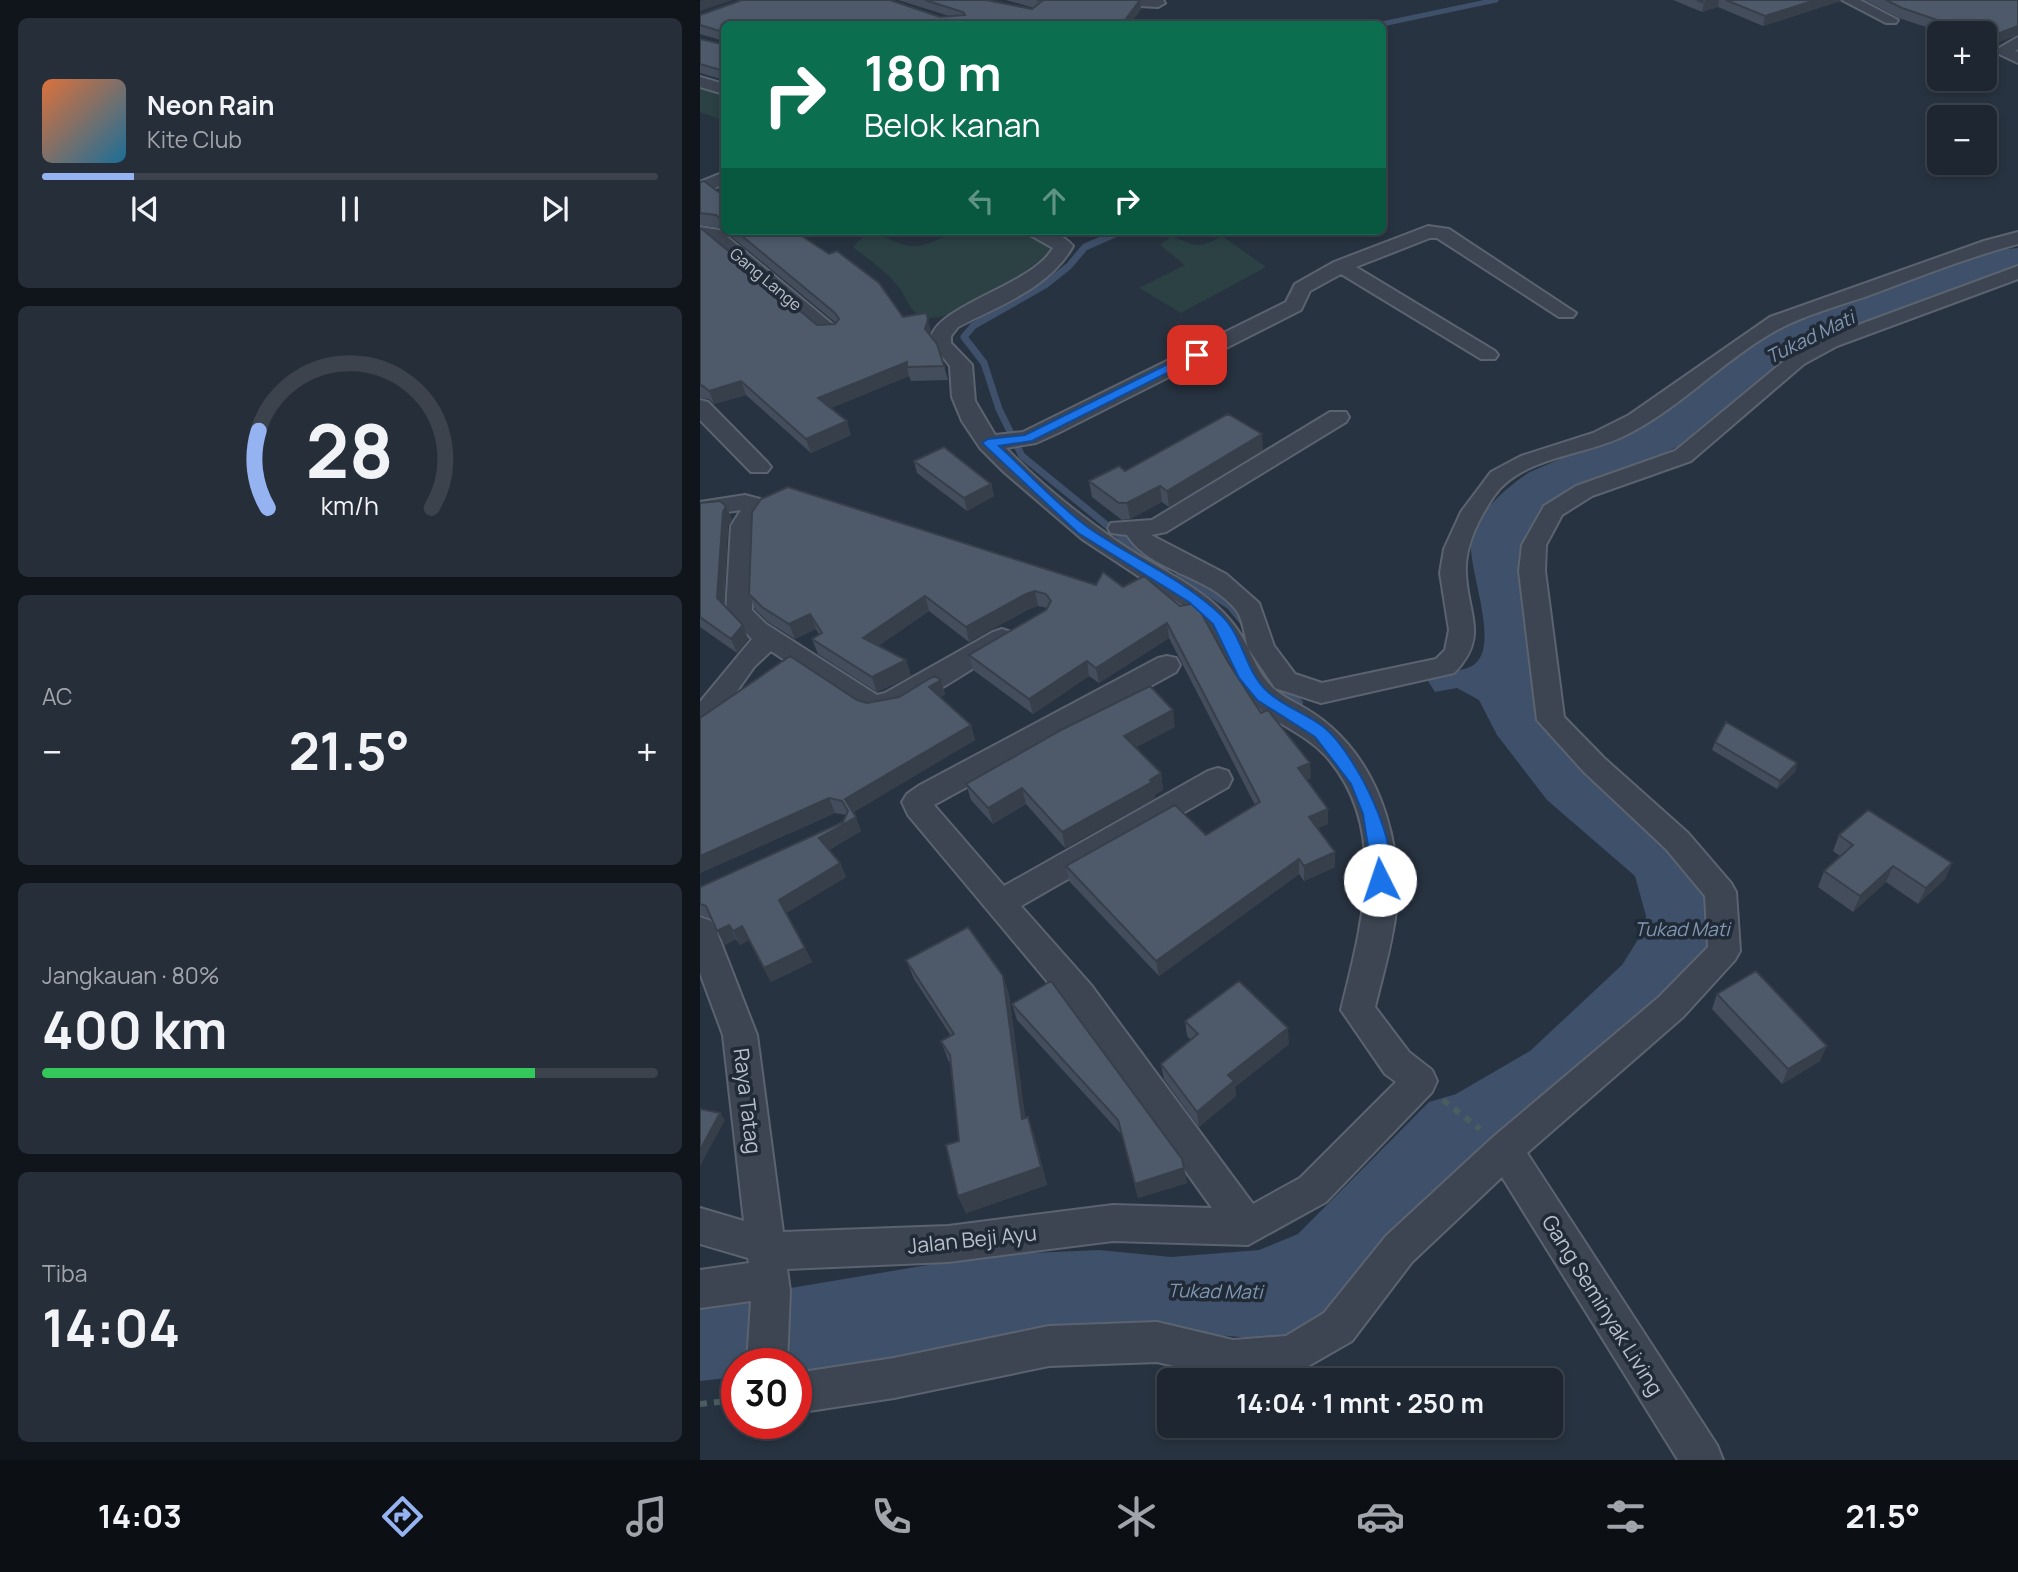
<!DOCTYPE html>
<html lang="id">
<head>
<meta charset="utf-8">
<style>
	:root { --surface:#1e2631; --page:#262e39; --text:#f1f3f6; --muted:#a1a5ab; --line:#3c434d; --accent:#95b2f1 }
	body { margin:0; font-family:Manrope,sans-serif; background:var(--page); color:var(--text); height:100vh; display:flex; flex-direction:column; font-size:26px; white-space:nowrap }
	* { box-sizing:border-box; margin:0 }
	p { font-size:23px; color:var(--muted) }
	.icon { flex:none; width:38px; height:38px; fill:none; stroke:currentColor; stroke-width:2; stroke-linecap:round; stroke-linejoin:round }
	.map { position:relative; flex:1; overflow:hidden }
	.details { display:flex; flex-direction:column; gap:18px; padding:18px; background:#10151b; width:700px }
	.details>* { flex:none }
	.hud { position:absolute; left:21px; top:21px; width:665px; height:214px; border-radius:10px; box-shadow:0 4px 10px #0003,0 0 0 2px var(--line); background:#0b6e4f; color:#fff; overflow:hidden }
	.tools { position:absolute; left:1227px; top:21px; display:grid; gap:14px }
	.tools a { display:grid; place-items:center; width:70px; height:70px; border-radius:10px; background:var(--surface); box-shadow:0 4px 10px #0003,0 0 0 2px var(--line); font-size:35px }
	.speed { position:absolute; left:21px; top:1348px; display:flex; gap:14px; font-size:35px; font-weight:700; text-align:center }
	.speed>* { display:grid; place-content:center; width:91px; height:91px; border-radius:50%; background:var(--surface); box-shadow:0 4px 10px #0003,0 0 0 2px var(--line); line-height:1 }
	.speed .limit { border:10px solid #d22; background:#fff; color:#111 }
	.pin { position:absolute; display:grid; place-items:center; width:60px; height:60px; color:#fff; margin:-30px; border-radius:14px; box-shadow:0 4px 10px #0006 }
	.me { position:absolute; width:77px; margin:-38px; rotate:356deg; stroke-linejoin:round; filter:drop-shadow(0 0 5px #0008) }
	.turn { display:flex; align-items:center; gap:24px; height:147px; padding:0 28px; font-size:32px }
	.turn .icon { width:91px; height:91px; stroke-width:2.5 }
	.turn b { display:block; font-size:49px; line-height:60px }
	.lanes { display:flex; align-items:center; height:66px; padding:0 28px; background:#0003; justify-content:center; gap:35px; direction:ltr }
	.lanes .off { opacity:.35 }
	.big { font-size:52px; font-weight:700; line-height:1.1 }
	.details .tile { flex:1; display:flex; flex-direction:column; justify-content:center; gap:10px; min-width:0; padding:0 24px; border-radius:10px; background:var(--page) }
	.details .dial { align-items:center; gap:0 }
	.dial svg { height:182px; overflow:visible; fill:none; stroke:var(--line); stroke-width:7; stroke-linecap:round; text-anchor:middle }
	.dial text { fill:var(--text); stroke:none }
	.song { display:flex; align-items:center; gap:21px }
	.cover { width:84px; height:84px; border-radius:10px; background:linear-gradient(135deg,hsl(20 70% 55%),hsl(200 70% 35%)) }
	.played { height:7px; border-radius:4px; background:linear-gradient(90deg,var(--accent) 15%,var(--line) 15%) }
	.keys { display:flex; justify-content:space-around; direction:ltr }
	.heat { display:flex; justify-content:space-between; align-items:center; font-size:38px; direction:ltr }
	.charge { height:10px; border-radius:5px; background:linear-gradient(90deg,#34c759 80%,var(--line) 0) }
	.trip { position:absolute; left:457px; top:1368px; width:406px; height:70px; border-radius:10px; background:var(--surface); box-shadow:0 4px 10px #0003,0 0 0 2px var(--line); font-weight:700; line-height:70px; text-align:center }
	.tabs { display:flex; height:112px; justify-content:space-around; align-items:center; background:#0c0f14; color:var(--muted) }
	.tabs .icon { width:49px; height:49px }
	.tabs .selected { color:var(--accent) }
	.tabs b { font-size:32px; color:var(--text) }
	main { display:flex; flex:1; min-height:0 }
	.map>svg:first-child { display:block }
	.green { fill:#2b4143 }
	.water { fill:#3f506a }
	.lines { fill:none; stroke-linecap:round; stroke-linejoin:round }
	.stream-far2 { stroke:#3f506a; stroke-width:5 }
	.stream-far1 { stroke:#3f506a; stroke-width:7 }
	.stream { stroke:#3f506a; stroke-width:10 }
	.street-casing { stroke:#5a636f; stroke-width:4 }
	.path { stroke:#4a5e61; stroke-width:6; stroke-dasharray:7 7; stroke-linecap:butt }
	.street { fill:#3c4551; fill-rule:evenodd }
	.wall { fill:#434d5b }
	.shaded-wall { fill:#373f4a }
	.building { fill:#4e5a6a; stroke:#373f4a; stroke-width:2 }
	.route { fill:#1a73e8; stroke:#114b97; stroke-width:2 }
	.labels { text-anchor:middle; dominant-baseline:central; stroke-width:7; stroke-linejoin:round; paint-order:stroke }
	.far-street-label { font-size:16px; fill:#b9c0cb; stroke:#212a37 }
	.water-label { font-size:19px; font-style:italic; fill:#8296b1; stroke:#212a37 }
	.near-street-label { font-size:21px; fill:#b9c0cb; stroke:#212a37 }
</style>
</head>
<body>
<main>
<section class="details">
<div class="tile">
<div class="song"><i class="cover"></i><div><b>Neon Rain</b><p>Kite Club</p></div></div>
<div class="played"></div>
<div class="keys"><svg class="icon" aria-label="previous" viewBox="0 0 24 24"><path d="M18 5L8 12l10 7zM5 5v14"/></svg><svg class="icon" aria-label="pause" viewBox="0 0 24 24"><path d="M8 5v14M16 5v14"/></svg><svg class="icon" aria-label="next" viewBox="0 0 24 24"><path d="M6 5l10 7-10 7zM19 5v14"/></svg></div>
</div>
<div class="tile dial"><svg viewBox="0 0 100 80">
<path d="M14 69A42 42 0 1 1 86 69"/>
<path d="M14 69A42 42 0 0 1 10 35" stroke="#95b2f1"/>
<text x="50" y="56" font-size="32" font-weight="700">28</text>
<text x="50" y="72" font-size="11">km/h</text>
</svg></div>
<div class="tile"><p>AC</p>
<div class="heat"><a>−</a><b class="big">21.5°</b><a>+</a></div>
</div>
<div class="tile"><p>Jangkauan · 80%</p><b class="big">400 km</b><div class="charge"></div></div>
<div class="tile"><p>Tiba</p><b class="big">14:04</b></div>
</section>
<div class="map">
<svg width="1318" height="1460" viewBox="0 0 1318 1460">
	<rect width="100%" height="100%" fill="#283341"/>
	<path class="green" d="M0 84 24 91V121L0 112Z
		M243 231H322L352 246 354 251C328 267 248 330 220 316 211 312 206 298 201 290 189 273 169 260 153 247 174 219 194 249 218 246 226 245 236 240 244 237Z
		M472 236C496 246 498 249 522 236L566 267 481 313 439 288 485 265 460 245Z"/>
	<path class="water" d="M1318 248V267L1093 358 983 444 842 514 845 708 1017 895 1021 936 981 987 802 1129 616 1322 584 1335 554 1338 383 1325 96 1376V1363H37V1377L0 1381V1303L288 1255 399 1250 471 1257 559 1250 598 1234 729 1102 756 1094 830 1051 922 965 944 930 946 916 935 876 847 800 797 735 779 700 757 688 735 692 725 676 751 668 756 671C763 669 771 668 776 663 799 641 768 570 771 541 773 516 810 484 830 472L957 417 1070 331 1285 251Z"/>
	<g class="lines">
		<path class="stream-far2" d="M682 24 796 0
			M413 235 422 231"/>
		<path class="stream-far1" d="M417 233 385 247 369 266 345 285 273 326 264 337 284 363 299 409 322 456 425 540"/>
		<path class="stream" d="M423 539 466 566
			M480 572 531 605 545 622
			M572 682 598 703"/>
		<g class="street-casing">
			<path id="street" d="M392 0H463L465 3 458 7 399 4Z
				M1142 0H1160L1198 20 1196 23H1186Z
				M1318 37V49L1315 51 1318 52V63L1299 54V48Z
				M0 77 24 84V94L0 87Z
				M24 172V184L0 194V182Z
				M728 226 749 229 876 313 873 317H859L737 238H730L656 267 795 351 798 355 795 359H781L641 274 610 291 601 310 358 433 336 443 306 448C340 484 380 516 421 544 468 576 522 593 548 648 545 637 543 620 537 611 509 574 451 573 427 535L411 533 408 528 411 523 452 520 630 412H646L649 417 646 422 466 532 451 535 526 574 559 603 574 646 595 674 622 683 736 659 745 650 749 630 740 573 744 549 761 512 791 472 821 456 893 433 929 415 1070 317 1284 241 1318 232V244C1269 257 1221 276 1173 294 1137 307 1098 316 1065 337 1016 367 975 412 922 437 882 456 822 457 794 496 779 518 764 547 766 574 768 616 789 637 754 673L621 703 575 688 548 648C573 707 592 692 631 727 683 773 704 851 695 918 691 948 682 978 675 1007L709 1052 732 1070 737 1081 732 1092 626 1202 548 1245 413 1241 248 1262 87 1269 90 1291 87 1363H47L51 1301 0 1308V1270L49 1263 48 1258 0 1244V1208L44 1221 23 1035 0 973V917L11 921 16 930 57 1035 83 1232 248 1226 413 1205 512 1208 367 1005 208 815 202 802 207 794 220 785 458 658 467 656 476 658 480 665 476 672 234 805 304 886 508 771 518 768 528 771 532 779 528 787 321 906 391 985 553 1204 600 1178 696 1082 685 1074 641 1010C661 927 691 828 625 755 603 732 573 723 552 702 527 678 524 640 499 616L382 539 304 472 280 448 262 421 252 397 250 366 230 341C234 305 332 286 353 248L323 231C341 231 361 231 373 246 350 288 298 306 258 327L251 336V343L272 365 275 401 295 435 323 432 586 302 595 284 634 262Z
				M0 227 19 230 137 328 140 332 137 336H123L7 239H0Z
				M1318 266V279L1137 346 1104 364 991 461 892 496 862 515 846 545 845 571 864 717 904 758 988 833 1031 883 1036 892 1040 951 1035 960 983 1017 827 1153 1017 1445 1023 1460H978L802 1177 712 1262 652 1341 591 1376 533 1380 457 1362 349 1366 194 1398 96 1413V1373L194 1358 349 1326 457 1322 533 1340 586 1336 624 1313 686 1236 792 1138 959 997 1008 947 1005 896 966 849 884 772 837 720 819 571 822 545 844 506 876 486 975 451 1090 356 1123 338Z
				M0 400 8 402 67 462 71 467 67 472H51L0 420Z
				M45 495 60 499 65 512 55 526 52 610 66 624 177 695 185 693 293 632 302 629 311 632 315 638 311 644C277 664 201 723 163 712L71 651 54 667 10 729 0 732V702L52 639 26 612 31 526 41 510 0 516V502Z"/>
		</g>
		<path class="path" d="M743 1100 780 1129
			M0 1404 37 1400"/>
		<use href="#street" class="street"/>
	</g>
	<path class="wall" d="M198 0H286L332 9 334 8 306 0H440L441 9 430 24H24V80L0 73V39L21 44 24 41 0 34V15L249 16Z
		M973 0H1141L1140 1 1063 26 1018 7 1002 12Z
		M1165 0H1318V35L1284 47V33H1244L1199 18Z
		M0 182 24 196V231H94L203 317 231 332 230 336 244 366 248 380 211 381 209 376 131 408 151 435 111 453 46 395 14 404 9 399 0 398V229L117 325 136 323 21 228 0 225Z
		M563 450 469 507 462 502 430 519 422 520 392 497 389 481 425 471Z
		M214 461 291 484 294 496 267 511 217 473Z
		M0 503 26 506 32 520 28 526 24 605 48 639 37 653 0 627Z
		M396 585 423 587 528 662 561 713 611 778 606 780 628 824 617 828 635 852V867L604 881 599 874 459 976 369 881 366 866 506 835 555 805 469 638 399 683 389 676 333 714 273 670 269 655 346 610 347 608 338 606 329 609 269 642 229 611 178 646 206 660 211 676 177 692 118 654 112 639 119 634 116 629 95 639 68 622 55 609 49 594Z
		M241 680 245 694 241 697 271 725 275 740 153 812 161 831 129 850 140 863 146 877 86 913 112 962 71 982 49 940 40 945 36 939 25 945 12 919 0 915V887L143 822 146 815 135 813 0 873V718L157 700 167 703 199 697Z
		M475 727 435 747 461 773 463 790 454 795 455 798 365 848 326 804 293 824 271 800 266 784Z
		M1015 742 1097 763 1095 772 1077 789 1012 750Z
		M1139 835 1252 863 1245 879 1218 904 1186 882 1153 912 1118 887 1124 871 1140 856 1133 851Z
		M206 960 303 976 309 995 325 1118 334 1135 347 1185 266 1213 258 1196 259 1141 251 1064 248 1060 241 1041 251 1036 214 979Z
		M1017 994 1120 1061 1082 1084 1012 1009Z
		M312 1004 484 1168 487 1183 438 1198 422 1135 317 1020Z
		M485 1021 589 1044 535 1087 536 1096 499 1127 464 1079 461 1064 491 1040 487 1036Z"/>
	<path class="shaded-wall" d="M3 0H33L0 11V1Z
		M440 0 441 9 430 24H422Z
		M1012 0H1019L1018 7 1002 12 1004 3Z
		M1116 0H1141L1140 1 1063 26 1065 16Z
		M1318 26V35L1284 47 1287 38Z
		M228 319 231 332 228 343 225 329Z
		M207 362V367L209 376 122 412 118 398Z
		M41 381 46 395 14 404 9 391Z
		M147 421 151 435 111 453 106 439Z
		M562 434 563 450 469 507 467 491Z
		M291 484 294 496 267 511 264 498Z
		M460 486 462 502 430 519 427 503Z
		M26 506 32 520 28 526 23 612 17 598 23 512Z
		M335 591 338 606 329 609 269 642 266 627 326 594Z
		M225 596 229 611 168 653 163 638Z
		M110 614 116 629 95 639 89 624Z
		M467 623 469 638 399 683 396 668Z
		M43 625 48 639 37 653 31 639Z
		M206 660 211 676 177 692 172 677Z
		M387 661 389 676 333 714 329 699Z
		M241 680 245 694 234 701 229 687Z
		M473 710 475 727 427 752 424 736Z
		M271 725 275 740 151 814 145 799Z
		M610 763 611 778 599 783 598 768Z
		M1097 763 1095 772 1077 789 1080 781Z
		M461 773 463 790 454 795 455 798 365 848 362 832Z
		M322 788 326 804 293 824 288 808Z
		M129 798 135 813 0 873V856Z
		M628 809V824L609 832V817Z
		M156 817 161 831 125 852 119 838Z
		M635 852V867L604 881V866Z
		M599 859V874L459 976 456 961Z
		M140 863 146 877 85 914 79 900Z
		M1252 863 1245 879 1218 904 1226 888Z
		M1193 866 1186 882 1153 912 1160 896Z
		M29 925 36 939 25 945 17 931Z
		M42 926 49 940 40 945 33 931Z
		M105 948 112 962 71 982 64 968Z
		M303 976 309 995 328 1137 322 1119Z
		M588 1028 589 1044 535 1087 536 1096 499 1127 497 1112 528 1075Z
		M1127 1046 1120 1061 1082 1084 1088 1069Z
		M20 1113 25 1120 0 1166V1150Z
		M328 1117 347 1185 266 1213 258 1196Z
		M484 1168 487 1183 438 1198 435 1184Z"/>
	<path class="building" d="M42 0H190L240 17 265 15 263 12 225 0H286L332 9 342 1 337 0H440L422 24H24V71L0 64V39L21 44 24 41 23 32 0 25V15Z
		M997 0H1012L1004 3Z
		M1026 0H1116L1065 16Z
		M1186 0H1318V26L1287 38 1284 37V33H1275L1202 8Z
		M4 181 24 196V222L16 215 0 213V182Z
		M0 229H2L117 325 135 324 139 319 135 313 36 231H94L129 254 137 251 179 283 203 317 226 313 228 319 225 329 237 344 244 366 207 367V362L118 398 147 421 106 439 41 381 9 391 3 386 0 385Z
		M528 414 562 434 467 491 460 486 427 503H419L389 481 419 466 425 471Z
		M244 447 291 484 264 498 214 461Z
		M88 487 396 585 403 572 423 587 444 576 480 606 496 603 528 662 561 713 568 710 610 763 598 768 628 809 609 817 635 852 604 866 599 859 456 961 366 866 475 805 506 835 560 802 467 623 396 668 387 661 329 699 269 655 346 610 351 601 346 594 335 591 326 594 266 627 225 596 163 638 206 660 172 677 112 639 122 633 110 614 89 624 62 607 49 594 52 512 61 499Z
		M20 501 26 506 23 512 17 598 43 625 31 639 0 617V503Z
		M90 656 157 700 167 703 199 697 234 676 241 680 229 687 271 725 145 799 156 817 119 838 140 863 79 900 105 948 64 968 42 926 33 931 29 925 17 931 6 906 0 904V887L143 822 148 811 142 801 129 798 0 856V718Z
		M450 686 473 710 424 736 461 773 450 780 452 782 362 832 322 788 288 808 266 784 363 729Z
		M1026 722 1097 763 1080 781 1015 742Z
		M1168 810 1252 863 1226 888 1193 866 1160 896 1124 871 1153 845 1139 835Z
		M268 927 303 976 322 1119 328 1117 341 1167 258 1196 246 1145 259 1141 250 1055 241 1041 254 1034 206 960Z
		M1056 971 1127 1046 1088 1069 1017 994Z
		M351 981 482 1159 484 1168 435 1184 418 1120 312 1004Z
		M539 981 588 1028 528 1075 534 1081 497 1112 461 1064 498 1034 485 1021Z
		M0 1109 20 1113 0 1150Z"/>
	<path class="route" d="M492 352 503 355 332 441 299 446C328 472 357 505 389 528 432 558 482 578 521 615 543 635 545 671 567 691 584 707 608 714 625 728 654 752 705 849 687 885H674L663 814 651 784 615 737 557 700 539 678 513 624 489 602 378 533 282 443 288 439 325 435Z"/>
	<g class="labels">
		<g class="far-street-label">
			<text transform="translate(66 279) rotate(40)">Gang Lange</text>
		</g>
		<g class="water-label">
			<text transform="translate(1110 337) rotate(-26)">Tukad Mati</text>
			<text x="982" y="929">Tukad Mati</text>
			<text transform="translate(515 1291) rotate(1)">Tukad Mati</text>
		</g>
		<g class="near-street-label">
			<text transform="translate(48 1101) rotate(83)">Raya Tatag</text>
			<text transform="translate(272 1239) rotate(-6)">Jalan Beji Ayu</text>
			<text transform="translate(903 1305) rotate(58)">Gang Seminyak Living</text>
		</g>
	</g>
</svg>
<div class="tools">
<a>+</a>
<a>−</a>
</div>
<div class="speed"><div class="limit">30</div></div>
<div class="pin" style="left:497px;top:355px;background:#d93025"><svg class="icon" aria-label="arrive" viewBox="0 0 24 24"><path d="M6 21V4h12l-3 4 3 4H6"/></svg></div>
<svg class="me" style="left:680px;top:880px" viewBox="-20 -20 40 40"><circle r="19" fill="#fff"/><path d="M0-13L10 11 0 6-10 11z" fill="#1a73e8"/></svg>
<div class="trip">14:04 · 1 mnt · 250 m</div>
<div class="hud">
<div class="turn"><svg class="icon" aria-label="right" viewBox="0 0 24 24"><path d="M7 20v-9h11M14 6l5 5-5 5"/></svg><div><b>180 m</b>Belok kanan</div></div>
<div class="lanes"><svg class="icon off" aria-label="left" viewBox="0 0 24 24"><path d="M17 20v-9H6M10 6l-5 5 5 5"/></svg><svg class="icon off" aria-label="ahead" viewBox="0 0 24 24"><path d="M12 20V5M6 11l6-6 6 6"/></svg><svg class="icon" aria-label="right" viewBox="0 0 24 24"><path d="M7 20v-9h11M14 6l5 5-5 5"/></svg></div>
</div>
</div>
</main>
<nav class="tabs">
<b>14:03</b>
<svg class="icon selected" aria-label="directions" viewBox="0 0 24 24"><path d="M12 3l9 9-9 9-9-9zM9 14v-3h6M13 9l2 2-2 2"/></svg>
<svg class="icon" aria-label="music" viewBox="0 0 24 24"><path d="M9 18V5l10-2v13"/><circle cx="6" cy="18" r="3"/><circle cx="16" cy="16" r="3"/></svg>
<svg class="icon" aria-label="phone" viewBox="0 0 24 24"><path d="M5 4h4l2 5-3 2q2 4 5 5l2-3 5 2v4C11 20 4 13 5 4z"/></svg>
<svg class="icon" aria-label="climate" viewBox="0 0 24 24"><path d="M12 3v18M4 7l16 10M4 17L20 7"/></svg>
<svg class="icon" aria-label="car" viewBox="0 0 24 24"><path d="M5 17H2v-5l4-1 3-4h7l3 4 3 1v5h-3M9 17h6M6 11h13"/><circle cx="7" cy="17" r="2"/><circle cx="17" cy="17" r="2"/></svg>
<svg class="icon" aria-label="filters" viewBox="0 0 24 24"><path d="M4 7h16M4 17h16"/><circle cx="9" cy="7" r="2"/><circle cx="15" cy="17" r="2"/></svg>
<b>21.5°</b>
</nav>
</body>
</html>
